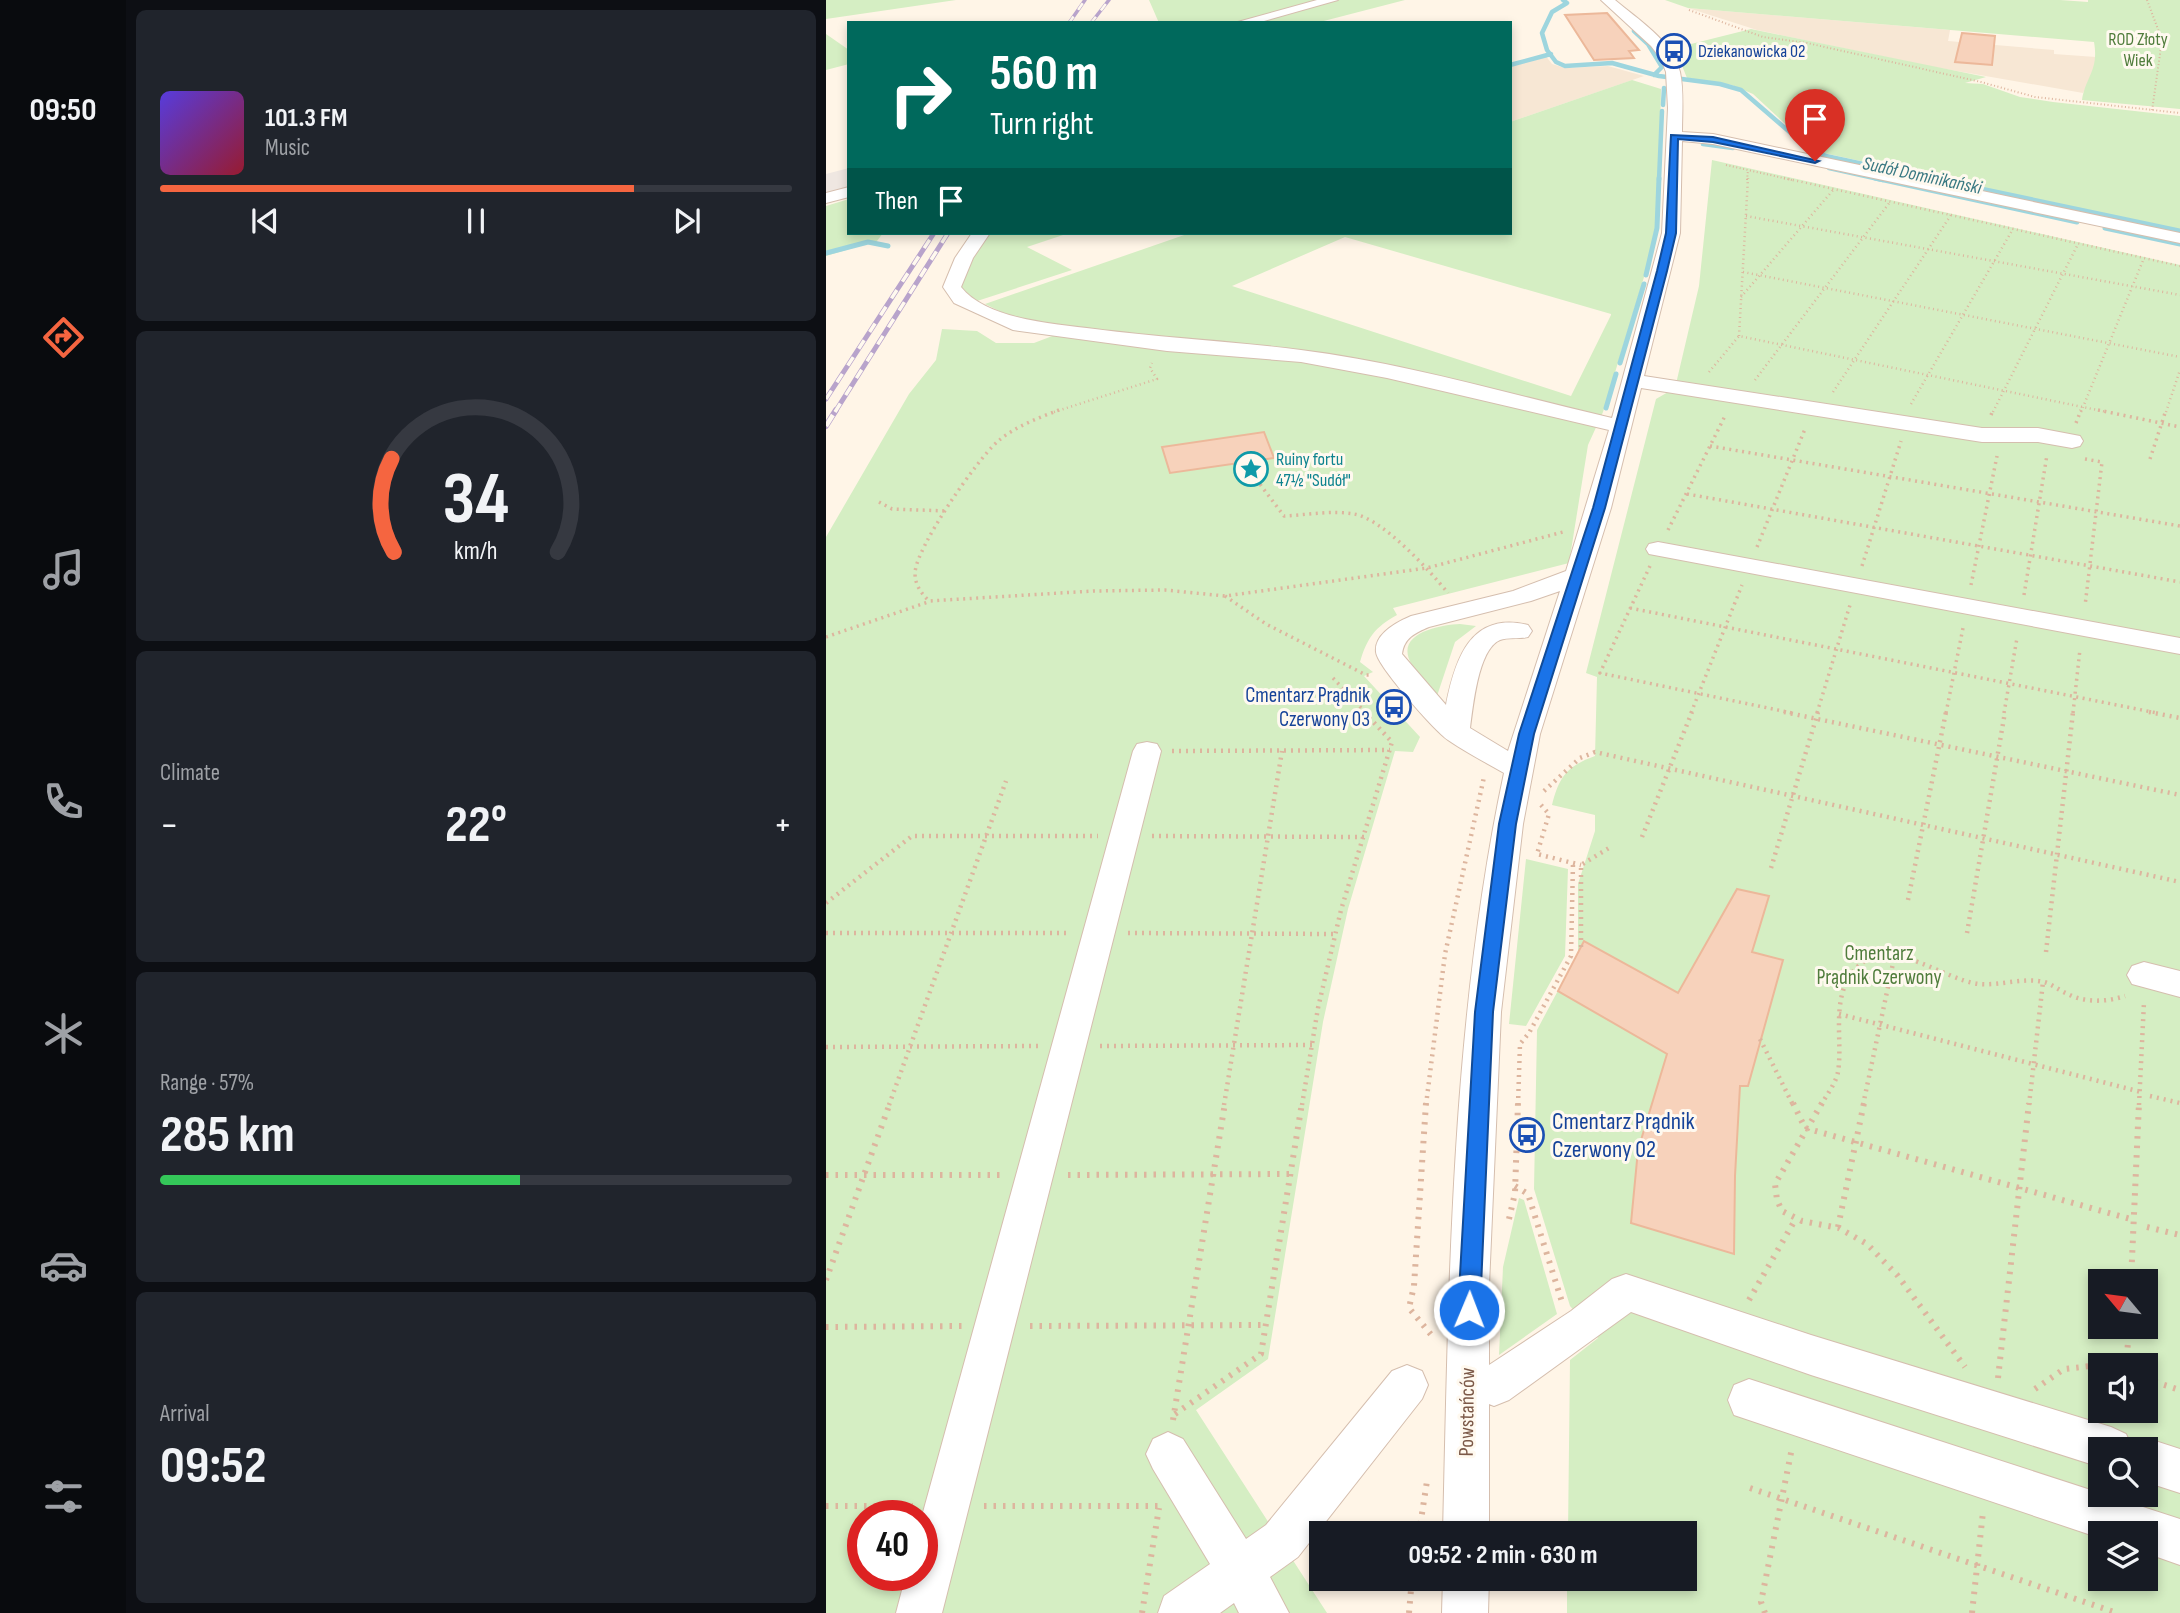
<!DOCTYPE html>
<html lang="en">
<head>
<meta charset="utf-8">
<style>
	:root { --surface:#171b24; --page:#20242c; --text:#f1f3f6; --muted:#9ea1a6; --line:#363941; --accent:#f56540 }
	body { margin:0; font-family:"Sofia Sans Condensed",sans-serif; background:var(--page); color:var(--text); height:100vh; display:flex; flex-direction:column; font-size:26px; white-space:nowrap }
	* { box-sizing:border-box; margin:0 }
	p { font-size:23px; color:var(--muted) }
	.icon { flex:none; width:38px; height:38px; fill:none; stroke:currentColor; stroke-width:2; stroke-linecap:round; stroke-linejoin:round }
	.map { position:relative; flex:1; overflow:hidden }
	.drawer { display:flex; flex-direction:column; gap:10px; padding:10px; background:#0d0f14; width:700px }
	.drawer>* { flex:none }
	.top-card { position:absolute; left:21px; top:21px; width:665px; height:214px; border-radius:0px; box-shadow:0 4px 10px #0003; background:#00695c; color:#fff; overflow:hidden }
	.needle { width:46px; rotate:299deg }
	.fabs { position:absolute; left:1262px; top:1269px; display:grid; gap:14px }
	.fabs a { display:grid; place-items:center; width:70px; height:70px; border-radius:0px; background:var(--surface); box-shadow:0 4px 10px #0003; font-size:35px }
	.speed { position:absolute; left:21px; top:1500px; display:flex; gap:14px; font-size:35px; font-weight:700; text-align:center }
	.speed>* { display:grid; place-content:center; width:91px; height:91px; border-radius:50%; background:var(--surface); box-shadow:0 4px 10px #0003; line-height:1 }
	.speed .limit { border:10px solid #d22; background:#fff; color:#111 }
	.pin { position:absolute; display:grid; place-items:center; width:60px; height:60px; color:#fff; margin:-72px -30px; border-radius:50% 50% 50% 0; rotate:-45deg; box-shadow:0 0 7px #0007 }
	.pin .icon { rotate:45deg }
	.me { position:absolute; width:77px; margin:-38px; rotate:1deg; stroke-linejoin:round; filter:drop-shadow(0 0 5px #0008) }
	.turn { display:flex; align-items:center; gap:24px; height:147px; padding:0 28px; font-size:32px }
	.turn .icon { width:91px; height:91px; stroke-width:2.5 }
	.turn b { display:block; font-size:49px; line-height:60px }
	.then { display:flex; align-items:center; height:66px; padding:0 28px; background:#0003; gap:14px; font-size:26px }
	.big { font-size:52px; font-weight:700; line-height:1.1 }
	.drawer .widget { flex:1; display:flex; flex-direction:column; justify-content:center; gap:10px; min-width:0; padding:0 24px; border-radius:10px; background:var(--page) }
	.drawer .dial { align-items:center; gap:0 }
	.dial svg { height:182px; overflow:visible; fill:none; stroke:var(--line); stroke-width:7; stroke-linecap:round; text-anchor:middle }
	.dial text { fill:var(--text); stroke:none }
	.song { display:flex; align-items:center; gap:21px }
	.cover { width:84px; height:84px; border-radius:10px; background:linear-gradient(135deg,hsl(250 70% 55%),hsl(350 70% 35%)) }
	.played { height:7px; border-radius:4px; background:linear-gradient(90deg,var(--accent) 75%,var(--line) 75%) }
	.keys { display:flex; justify-content:space-around; direction:ltr }
	.heat { display:flex; justify-content:space-between; align-items:center; font-size:38px; direction:ltr }
	.charge { height:10px; border-radius:5px; background:linear-gradient(90deg,#34c759 57%,var(--line) 0) }
	.trip { position:absolute; left:483px; top:1521px; width:388px; height:70px; border-radius:0px; background:var(--surface); box-shadow:0 4px 10px #0003; font-weight:700; line-height:70px; text-align:center }
	main { display:flex; flex:1; min-height:0 }
	.dock { display:flex; flex-direction:column; width:126px; justify-content:space-around; align-items:center; background:#090b0e; color:var(--muted) }
	.dock .icon { width:49px; height:49px }
	.dock .active { color:var(--accent) }
	.dock b { font-size:32px; color:var(--text) }
	.map>svg:first-child { display:block }
	.residential { fill:#f7e7d4 }
	.industrial { fill:#efe7e1 }
	.green { fill:#d5eec3; fill-rule:evenodd }
	.lines { fill:none; stroke-linecap:round; stroke-linejoin:round }
	.stream-far1 { stroke:#9dd5de; stroke-width:4.5 }
	.stream { stroke:#9dd5de; stroke-width:5 }
	.building { fill:#f7d2bb; stroke:#ecb89a; stroke-width:2 }
	.minor-casing { stroke:#d5beae; stroke-width:2 }
	.path-far4 { stroke:#ddb59e; stroke-width:2; stroke-dasharray:1 2.5; stroke-linecap:butt }
	.path-far3 { stroke:#ddb59e; stroke-width:2.5; stroke-dasharray:1 3.5; stroke-linecap:butt }
	.path-far2 { stroke:#ddb59e; stroke-width:3.5; stroke-dasharray:2 4.5; stroke-linecap:butt }
	.path-far1 { stroke:#ddb59e; stroke-width:4.5; stroke-dasharray:2 5; stroke-linecap:butt }
	.path { stroke:#ddb59e; stroke-width:6; stroke-dasharray:2.5 7; stroke-linecap:butt }
	.minor { fill:#fff; fill-rule:evenodd }
	.rail-far2-casing { stroke:#b8a3cb; stroke-width:3.5 }
	.rail-far1-casing { stroke:#b8a3cb; stroke-width:5 }
	.rail-casing { stroke:#b8a3cb; stroke-width:6 }
	.rail-far2 { stroke:#fff9ef; stroke-width:2.5; stroke-dasharray:8; stroke-linecap:butt }
	.rail-far1 { stroke:#fff9ef; stroke-width:3.5; stroke-dasharray:10; stroke-linecap:butt }
	.rail { stroke:#fff9ef; stroke-width:4.5; stroke-dasharray:13; stroke-linecap:butt }
	.route { fill:#1a73e8; stroke:#114b97; stroke-width:2 }
	.labels { text-anchor:middle; dominant-baseline:central; stroke-width:6; stroke-linejoin:round; paint-order:stroke }
	.far-park-label { font-size:18px; fill:#507d3c; stroke:#fff9ef }
	.far-transit-label { font-size:18px; fill:#164399; stroke:#fff9ef; text-anchor:start }
	.far-culture-label { font-size:18px; fill:#0d838f; stroke:#fff9ef; text-anchor:start }
	.far-water-label { font-size:19px; font-style:italic; fill:#397882; stroke:#fff9ef }
	.transit-label { font-size:21px; fill:#164399; stroke:#fff9ef; text-anchor:end }
	.park-label { font-size:21px; fill:#507d3c; stroke:#fff9ef }
	.street-label { font-size:21px; fill:#7c5948; stroke:#fff9ef }
	.near-transit-label { font-size:24px; fill:#164399; stroke:#fff9ef; text-anchor:start }
</style>
</head>
<body>
<main>
<nav class="dock">
<b>09:50</b>
<svg class="icon active" aria-label="directions" viewBox="0 0 24 24"><path d="M12 3l9 9-9 9-9-9zM9 14v-3h6M13 9l2 2-2 2"/></svg>
<svg class="icon" aria-label="music" viewBox="0 0 24 24"><path d="M9 18V5l10-2v13"/><circle cx="6" cy="18" r="3"/><circle cx="16" cy="16" r="3"/></svg>
<svg class="icon" aria-label="phone" viewBox="0 0 24 24"><path d="M5 4h4l2 5-3 2q2 4 5 5l2-3 5 2v4C11 20 4 13 5 4z"/></svg>
<svg class="icon" aria-label="climate" viewBox="0 0 24 24"><path d="M12 3v18M4 7l16 10M4 17L20 7"/></svg>
<svg class="icon" aria-label="car" viewBox="0 0 24 24"><path d="M5 17H2v-5l4-1 3-4h7l3 4 3 1v5h-3M9 17h6M6 11h13"/><circle cx="7" cy="17" r="2"/><circle cx="17" cy="17" r="2"/></svg>
<svg class="icon" aria-label="filters" viewBox="0 0 24 24"><path d="M4 7h16M4 17h16"/><circle cx="9" cy="7" r="2"/><circle cx="15" cy="17" r="2"/></svg>
</nav>
<section class="drawer">
<div class="widget">
<div class="song"><i class="cover"></i><div><b>101.3 FM</b><p>Music</p></div></div>
<div class="played"></div>
<div class="keys"><svg class="icon" aria-label="previous" viewBox="0 0 24 24"><path d="M18 5L8 12l10 7zM5 5v14"/></svg><svg class="icon" aria-label="pause" viewBox="0 0 24 24"><path d="M8 5v14M16 5v14"/></svg><svg class="icon" aria-label="next" viewBox="0 0 24 24"><path d="M6 5l10 7-10 7zM19 5v14"/></svg></div>
</div>
<div class="widget dial"><svg viewBox="0 0 100 80">
<path d="M14 69A42 42 0 1 1 86 69"/>
<path d="M14 69A42 42 0 0 1 13 28" stroke="#f56540"/>
<text x="50" y="56" font-size="32" font-weight="700">34</text>
<text x="50" y="72" font-size="11">km/h</text>
</svg></div>
<div class="widget"><p>Climate</p>
<div class="heat"><a>−</a><b class="big">22°</b><a>+</a></div>
</div>
<div class="widget"><p>Range · 57%</p><b class="big">285 km</b><div class="charge"></div></div>
<div class="widget"><p>Arrival</p><b class="big">09:52</b></div>
</section>
<div class="map">
<svg width="1354" height="1613" viewBox="0 0 1354 1613">
	<rect width="100%" height="100%" fill="#fff5e7"/>
	<path class="residential" d="M862 8 1124 30 1122 41 1228 50V54L1270 57 1267 74 1257 93 1108 67 931 30Z
		M719 55 726 64 739 68 782 66 818 76 684 122V67Z"/>
	<path class="industrial" d="M23 168V190L0 196V174Z"/>
	<path class="green" d="M0 0H130L0 19Z
		M323 0H579L490 23H333Z
		M839 0H1234L1262 2V0H1354V109L1256 100C1260 76 1273 70 1268 42L862 8Z
		M925 29 1160 77 1139 83 1157 84 1194 97 1227 102 1354 116V230L993 152 984 147 927 94 906 85 861 78 850 51 857 46Z
		M0 34 23 50V64L0 70Z
		M806 80 835 89 832 231 777 412 762 445 743 563 567 608 571 615C549 627 541 638 534 662L547 672 538 676 594 737 587 752 569 751 522 909 497 1022 442 1359 370 1410 501 1613H0V537L83 394 110 360 116 329 151 331 170 343H208L250 327 189 319 159 304 364 233H684V122ZM519 237 785 314V315L745 396 406 286ZM37 1516H96V1575H37Z
		M886 160 1354 265V1613H741V1579L859 1578V1533H742L744 1360 772 1338 744 1306 708 1189 711 1030 752 953V884L769 831V815L726 805C733 777 741 766 769 756L771 677 760 673 830 399 849 388 873 286ZM1274 1281H1320V1326H1274ZM1274 1365H1320V1410H1274ZM1274 1449H1320V1494H1274ZM1274 1533H1320V1578H1274Z
		M23 199V233H57L51 241 0 256V206Z
		M158 233H243L201 247 246 270 148 302 134 292 139 266Z
		M634 624 650 626 629 642 611 696C603 686 592 676 586 665 567 634 612 625 634 624Z
		M700 859 742 869 739 956 700 1026 683 1024Z
		M693 1198 698 1200 731 1314 673 1355 677 1267Z"/>
	<g class="lines">
		<path class="stream-far1" d="M737 0 741 3 726 12 716 33 721 50 730 62 739 66 786 63 833 76 894 84 915 90 981 147 1000 156 1112 180
			M808 31 822 44 836 67 828 75
			M684 65 725 54
			M837 105 838 88
			M877 144 907 148
			M1003 168 1057 180
			M833 180 836 111"/>
		<path class="stream" d="M1049 178 1251 222
			M1103 178 1354 231
			M1279 228 1354 244
			M0 253 42 242 62 246
			M820 275 831 228 833 178
			M794 363 818 284
			M780 408 790 374"/>
	</g>
	<path class="building" d="M781 13 813 50 803 51 808 58 768 60 739 15Z
		M1136 33 1169 36 1166 65 1129 62Z
		M438 432 448 458 344 473 336 447Z
		M911 889 943 896 926 952 957 960 922 1086H914L909 1176 908 1254 805 1223 812 1150 841 1054 732 991 758 941 852 993Z"/>
	<g class="lines">
		<g class="minor-casing">
			<path id="minor" d="M491 0H512L431 23H408Z
				M775 0H789C811 19 847 41 854 72 858 91 856 113 856 132L887 134 1354 233V243L887 144 856 141 854 233 818 376 1156 428H1212L1254 436 1257 441 1254 446 1246 448 1212 442H1156L815 388 785 508 714 734 697 824 675 1012 663 1285V1365L745 1311 786 1279 800 1274 985 1335 1285 1427 1300 1434 1305 1445 1320 1438 1354 1449V1493L1320 1482V1449H1274V1467L985 1375 805 1312 683 1400 668 1406 663 1404V1533H617C623 1280 625 1022 678 773 659 762 639 752 622 740 609 731 551 666 550 652 548 634 571 622 585 616L687 591 740 571 783 430 561 378 475 362 341 351 187 330 128 303 117 287 129 258 146 233H164L147 258 135 287C161 320 230 324 269 329 337 338 406 341 475 350 579 363 683 394 786 418L836 233 842 108 840 72 835 59 825 46ZM734 591 682 751 644 728C647 707 652 649 674 640 682 637 694 639 702 637L706 631 702 625C644 611 629 660 620 705L576 654C578 638 589 633 603 627L705 601Z
				M23 187V197L0 203V193Z
				M832 542 1354 638V654L823 554 820 549 823 544Z
				M321 742 331 744 335 751 116 1613H70L80 1575H96V1516L307 751 311 744Z
				M1318 962 1354 971V997L1306 984 1301 975 1306 966Z
				M581 1365 596 1371 602 1385 596 1399 472 1557 444 1577 463 1613H413L408 1603 394 1613H332L338 1596 384 1564 327 1469 320 1454 327 1439 342 1432 357 1439 420 1539 440 1525 566 1371Z
				M923 1379 1354 1519V1565L1320 1553V1533H1274V1538L908 1415 902 1400 908 1385Z
				M617 1578H663L662 1613H616Z"/>
		</g>
		<path class="path-far4" d="M1321 0 1333 32 1335 47 1326 111
			M863 10 937 37 981 43 1155 82 1209 97 1354 113
			M900 165 966 180
			M921 180 922 170"/>
		<path class="path-far3" d="M958 178 1354 266
			M920 216 1354 295
			M917 272 1354 357
			M915 297 1008 189
			M913 336 922 178
			M883 372 913 336 1281 412
			M929 380 1064 202
			M1007 392 1125 215
			M1085 404 1187 229
			M228 412 331 379 324 368 326 363
			M1167 412 1252 244
			M1255 412 1318 258
			M1340 412 1354 370"/>
		<path class="path-far2" d="M233 410C212 418 188 427 171 442 151 460 90 547 89 573 89 585 95 593 103 601L267 591 339 590 399 596 601 568 737 532
			M1272 410 1354 427
			M1165 415 1167 410
			M1250 423 1255 410
			M884 446 1354 526
			M1259 459 1276 462 1259 606
			M1324 459 1340 410
			M415 467 430 479 458 516C480 515 507 510 528 514 557 519 603 570 622 593
			M861 494 1354 582
			M53 502 66 509 121 511
			M842 530 899 416
			M931 547 979 429
			M824 566 774 673 966 713
			M1036 566 1075 441
			M1145 585 1171 456
			M1198 595 1221 455
			M399 596 440 624 540 675H547
			M804 608 1331 713
			M0 637 102 602
			M507 678 540 713
			M865 713 916 585
			M991 713 1024 605
			M1120 713 1137 628
			M1178 713 1191 638
			M1247 713 1254 649"/>
		<path class="path-far1" d="M958 712 1354 795
			M1323 712 1354 718
			M346 751 564 750
			M718 791 754 758 769 752 1354 882
			M715 805 723 814 711 854 755 865
			M326 836 538 837
			M816 837 866 712
			M945 868 992 712
			M1082 900 1120 712
			M0 903 86 836H272
			M0 933H244
			M302 933 509 934
			M1141 933 1179 712
			M755 947V865L783 848
			M1220 952 1247 712
			M1013 1014 1315 1092
			M934 1039 967 1105
			M274 1046 486 1045
			M0 1047 213 1046
			M1324 1096 1354 1103
			M63 1105 180 781
			M398 1105 456 751
			M476 1105 492 1008 515 910 566 742 538 712
			M600 1105 619 954 658 777
			M692 1105 694 1044 703 1033 745 956 747 863
			M995 1105C1000 1096 1010 1083 1012 1072 1017 1041 1005 1001 1026 973 1059 929 1113 979 1153 984 1174 986 1198 977 1218 982 1226 984 1234 991 1242 994 1259 1003 1281 1002 1299 996
			M1037 1105 1069 954
			M1203 1105 1217 982
			M1313 1105 1318 1002"/>
		<path class="path" d="M600 1103 588 1286 583 1308 607 1337
			M967 1103 979 1128 1308 1220
			M996 1103 949 1184 951 1200 956 1211 976 1221 1013 1228 1041 1244 1072 1276 1139 1367
			M0 1175H178
			M242 1175 465 1174
			M689 1186 702 1194 736 1302
			M683 1219 689 1193 692 1103
			M1012 1227 1038 1103
			M1321 1227 1354 1235
			M0 1280 64 1103
			M1305 1281 1313 1103
			M923 1300 969 1220
			M204 1326 439 1325
			M0 1327 136 1326
			M1301 1357 1303 1326
			M1172 1378 1203 1103
			M1320 1379 1354 1390
			M1209 1389 1238 1369 1274 1365
			M349 1414 435 1354 476 1103
			M347 1420 399 1103
			M924 1488 1291 1613
			M0 1506H87
			M158 1506H332
			M593 1533 601 1481
			M316 1613 333 1508
			M583 1613 586 1578
			M939 1613 935 1602 966 1448
			M1146 1613 1157 1512"/>
		<use href="#minor" class="minor"/>
		<g class="rail-far2-casing">
			<path id="rail-far2" d="M243 23 259 0
				M265 23 283 0"/>
		</g>
		<g class="rail-far1-casing">
			<path id="rail-far1" d="M0 399 108 233
				M9 412 122 233"/>
		</g>
		<g class="rail-casing">
			<path id="rail" d="M0 426 10 410"/>
		</g>
		<use href="#rail-far2" class="rail-far2"/>
		<use href="#rail-far1" class="rail-far1"/>
		<use href="#rail" class="rail"/>
	</g>
	<path class="route" d="M845 135 887 137 993 161 989 163 887 142 852 139 850 233 841 271 779 508 708 734 690 824 667 1012 654 1310 651 1317 643 1320 635 1317 632 1310 649 1012 673 824 693 734 767 508 831 271 840 233Z"/>
	<defs>
		<g id="bus-ring" transform="scale(1.75)"><circle r="9.5" fill="#fff9ef" stroke="#1a4fb4" stroke-width="1.5"/><path d="M-5-6H5V4H4V6H2V4H-2V6H-4V4H-5ZM-3.5-4V0h7V-4ZM-3.5 1.2v1.5H-2V1.2ZM2 1.2v1.5H3.5V1.2Z" fill="#1a4fb4"/></g>
		<g id="sight-ring" transform="scale(1.75)"><circle r="9.5" fill="#fff9ef" stroke="#0f9aa8" stroke-width="1.5"/><path d="M0-6L1.8-2.2L6-1.7L2.9 1.2L3.7 5.4L0 3.3L-3.7 5.4L-2.9 1.2L-6-1.7L-1.8-2.2Z" fill="#0f9aa8"/></g>
	</defs>
	<g fill-rule="evenodd">
		<use href="#bus-ring" x="848" y="51"/>
		<use href="#sight-ring" x="425" y="469"/>
		<use href="#bus-ring" x="568" y="707"/>
		<use href="#bus-ring" x="701" y="1135"/>
	</g>
	<g class="labels">
		<g class="far-park-label">
			<text x="1312" y="39">ROD Złoty<tspan x="1312" dy="21">Wiek</tspan></text>
		</g>
		<g class="far-transit-label">
			<text x="872" y="51">Dziekanowicka 02</text>
		</g>
		<g class="far-culture-label">
			<text x="450" y="459">Ruiny fortu<tspan x="450" dy="21">47½ "Sudół"</tspan></text>
		</g>
		<g class="far-water-label">
			<text transform="translate(1096 176) rotate(12)">Sudół Dominikański</text>
		</g>
		<g class="transit-label">
			<text x="544" y="695">Cmentarz Prądnik<tspan x="544" dy="24">Czerwony 03</tspan></text>
		</g>
		<g class="park-label">
			<text x="1053" y="953">Cmentarz<tspan x="1053" dy="24">Prądnik Czerwony</tspan></text>
		</g>
		<g class="street-label">
			<text transform="translate(641 1412) rotate(-89)">Powstańców</text>
		</g>
		<g class="near-transit-label">
			<text x="726" y="1121">Cmentarz Prądnik<tspan x="726" dy="28">Czerwony 02</tspan></text>
		</g>
	</g>
</svg>
<div class="fabs">
<a><svg class="needle" viewBox="-14 -14 28 28"><path d="M0-13l5 13h-10z" fill="#e53935"/><path d="M0 13l5-13h-10z" fill="#9ea1a6"/></svg></a>
<a><svg class="icon" aria-label="sound" viewBox="0 0 24 24"><path d="M4 9h4l5-4v14l-5-4H4zM17 9q2 3 0 6"/></svg></a>
<a><svg class="icon" aria-label="search" viewBox="0 0 24 24"><circle cx="10" cy="10" r="6"/><path d="M15 15l6 6"/></svg></a>
<a><svg class="icon" aria-label="layers" viewBox="0 0 24 24"><path d="M12 4l9 5-9 5-9-5zM3 14l9 5 9-5"/></svg></a>
</div>
<div class="speed"><div class="limit">40</div></div>
<div class="pin" style="left:989px;top:161px;background:#d93025"><svg class="icon" aria-label="arrive" viewBox="0 0 24 24"><path d="M6 21V4h12l-3 4 3 4H6"/></svg></div>
<svg class="me" style="left:643px;top:1310px" viewBox="-20 -20 40 40"><circle r="17" fill="#1a73e8" stroke="#fff" stroke-width="3"/><path d="M0-11L8 9 0 5-8 9z" fill="#fff"/></svg>
<div class="trip">09:52 · 2 min · 630 m</div>
<div class="top-card">
<div class="turn"><svg class="icon" aria-label="right" viewBox="0 0 24 24"><path d="M7 20v-9h11M14 6l5 5-5 5"/></svg><div><b>560 m</b>Turn right</div></div>
<div class="then">Then<svg class="icon" aria-label="arrive" viewBox="0 0 24 24"><path d="M6 21V4h12l-3 4 3 4H6"/></svg></div>
</div>
</div>
</main>
</body>
</html>
